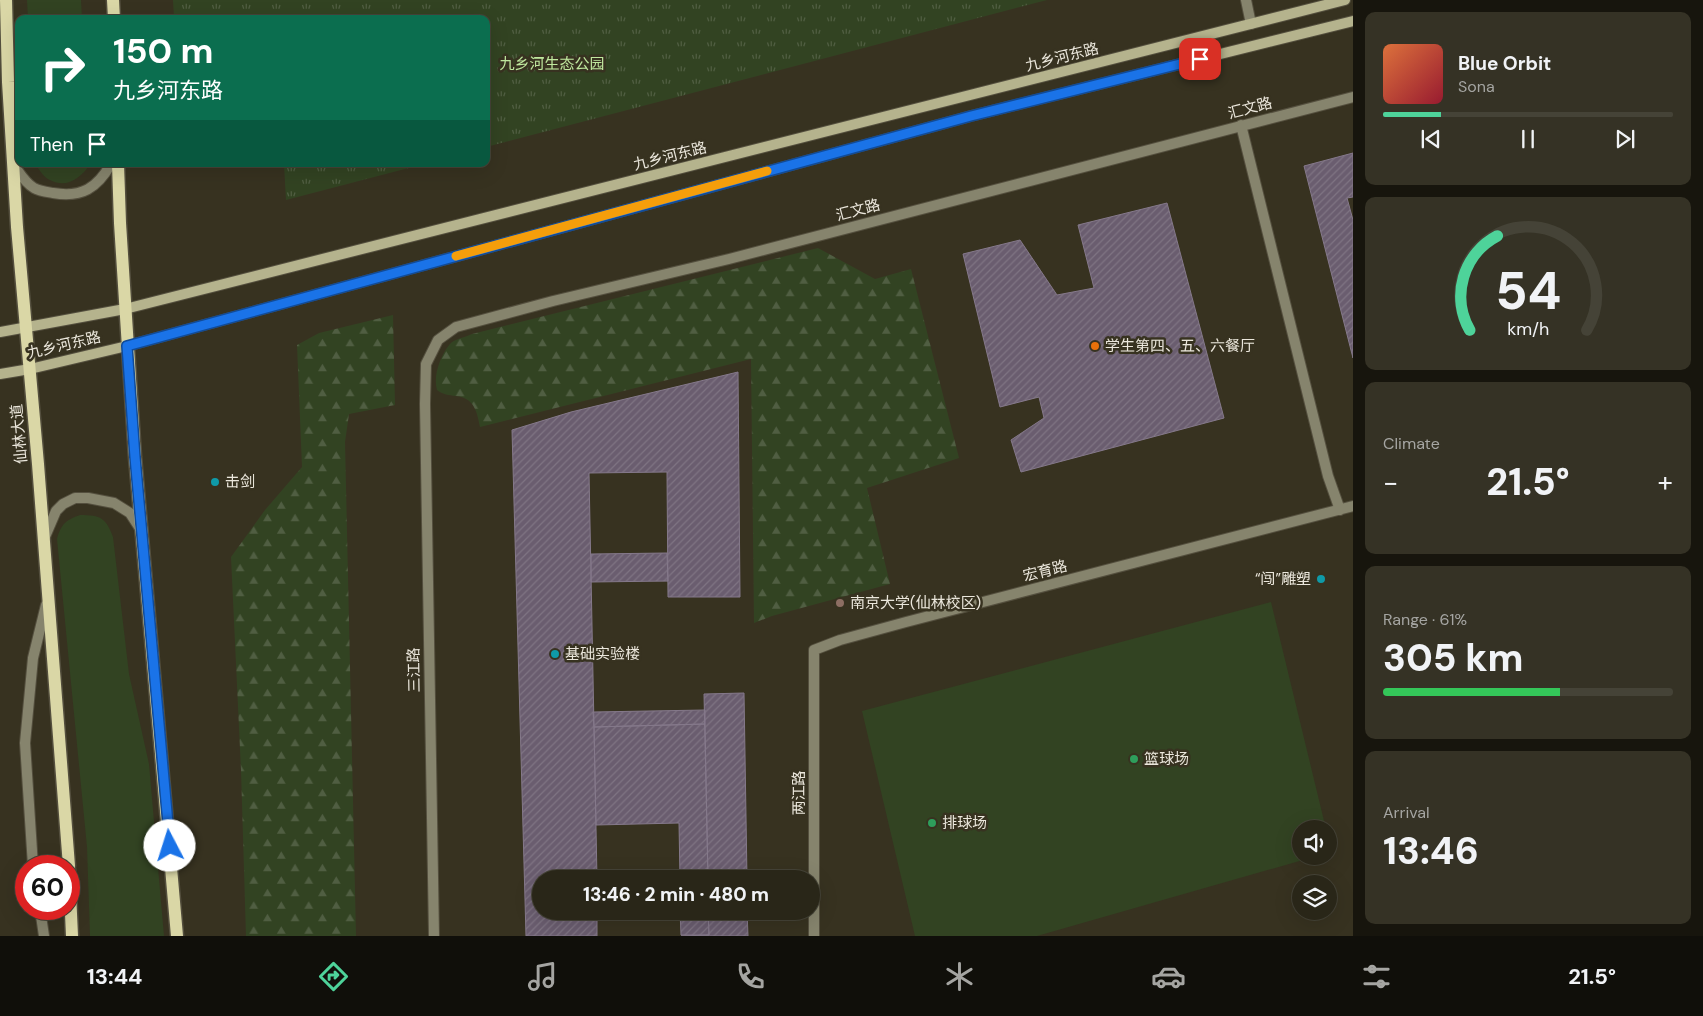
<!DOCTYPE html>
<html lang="en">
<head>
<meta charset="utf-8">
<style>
	:root { --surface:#292618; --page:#353225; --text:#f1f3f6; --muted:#a5a5a2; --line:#454337; --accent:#4ed39a }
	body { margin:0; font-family:"DM Sans","Noto Sans SC",sans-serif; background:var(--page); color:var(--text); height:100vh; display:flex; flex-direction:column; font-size:19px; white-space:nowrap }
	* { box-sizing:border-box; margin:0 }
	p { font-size:16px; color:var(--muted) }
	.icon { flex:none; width:28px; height:28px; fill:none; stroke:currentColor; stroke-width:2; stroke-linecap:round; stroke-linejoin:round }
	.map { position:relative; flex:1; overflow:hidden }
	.drawer { display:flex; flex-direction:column; gap:12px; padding:12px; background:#17150d; width:350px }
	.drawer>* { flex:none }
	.hud { position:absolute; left:15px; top:15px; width:475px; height:152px; border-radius:10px; box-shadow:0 5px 20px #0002,0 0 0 1px var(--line); background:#0b6e4f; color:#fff; overflow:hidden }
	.tools { position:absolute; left:1292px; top:820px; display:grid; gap:10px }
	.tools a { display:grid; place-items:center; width:45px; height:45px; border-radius:50%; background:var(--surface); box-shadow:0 5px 20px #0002,0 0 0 1px var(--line); font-size:25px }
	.speed { position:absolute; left:15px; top:855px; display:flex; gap:10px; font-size:25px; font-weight:700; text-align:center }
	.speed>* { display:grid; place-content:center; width:65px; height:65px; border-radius:50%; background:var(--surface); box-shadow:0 5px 20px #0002,0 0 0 1px var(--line); line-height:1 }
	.speed .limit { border:8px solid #d22; background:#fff; color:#111 }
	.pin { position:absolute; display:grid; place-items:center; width:42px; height:42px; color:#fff; margin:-21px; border-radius:10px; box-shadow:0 2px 8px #0006 }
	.me { position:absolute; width:55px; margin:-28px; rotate:355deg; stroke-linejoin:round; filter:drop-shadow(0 0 4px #0008) }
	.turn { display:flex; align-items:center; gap:18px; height:105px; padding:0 15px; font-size:22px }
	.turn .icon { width:65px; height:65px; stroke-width:2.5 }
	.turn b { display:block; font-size:35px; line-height:42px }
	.then { display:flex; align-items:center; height:48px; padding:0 15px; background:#0003; gap:10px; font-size:19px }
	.big { font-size:38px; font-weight:800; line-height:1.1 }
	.drawer .tile { flex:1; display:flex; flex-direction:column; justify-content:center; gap:8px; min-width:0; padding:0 18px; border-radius:10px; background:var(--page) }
	.drawer .dial { align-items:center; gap:0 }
	.dial svg { height:130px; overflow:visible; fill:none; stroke:var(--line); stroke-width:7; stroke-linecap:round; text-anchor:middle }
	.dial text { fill:var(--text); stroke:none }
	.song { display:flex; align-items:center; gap:15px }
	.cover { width:60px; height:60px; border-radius:8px; background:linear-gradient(135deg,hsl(20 70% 55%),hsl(350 70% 35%)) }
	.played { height:5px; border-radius:2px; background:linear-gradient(90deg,var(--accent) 20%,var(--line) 20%) }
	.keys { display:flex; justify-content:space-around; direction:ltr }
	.heat { display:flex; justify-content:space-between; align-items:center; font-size:28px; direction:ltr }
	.charge { height:8px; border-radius:4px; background:linear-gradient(90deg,#34c759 61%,var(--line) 0) }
	.trip { position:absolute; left:532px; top:870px; width:288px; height:50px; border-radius:25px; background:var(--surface); box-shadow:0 5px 20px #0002,0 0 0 1px var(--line); font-weight:800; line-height:50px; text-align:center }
	.tabs { display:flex; height:80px; justify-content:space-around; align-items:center; background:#100f0a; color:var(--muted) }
	.tabs .icon { width:35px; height:35px }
	.tabs .current { color:var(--accent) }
	.tabs b { font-size:22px; color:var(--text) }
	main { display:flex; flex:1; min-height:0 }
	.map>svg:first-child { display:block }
	.green { fill:#324322 }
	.forest { fill:url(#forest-firs) }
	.park { fill:url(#park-tufts) }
	.building { fill:url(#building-hatch); stroke:#85798b }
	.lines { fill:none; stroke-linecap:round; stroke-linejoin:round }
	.lane-casing { stroke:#544f3e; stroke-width:12 }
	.street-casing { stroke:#544f3e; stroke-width:12 }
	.secondary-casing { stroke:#544f3e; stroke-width:12 }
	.primary-casing { stroke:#544f3e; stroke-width:15 }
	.lane { stroke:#86846d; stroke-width:10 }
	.street { stroke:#86846d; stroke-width:10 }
	.secondary { stroke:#b5b38d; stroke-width:10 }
	.primary { stroke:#dad7a6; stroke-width:12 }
	.route-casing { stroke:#114b97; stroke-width:12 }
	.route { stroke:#1a73e8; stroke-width:9 }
	.slow { stroke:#f59e0b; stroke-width:9 }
	.food-dot { fill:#e8710a; stroke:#373220; stroke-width:2 }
	.culture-dot { fill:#0f9aa8; stroke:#373220; stroke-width:2 }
	.education-dot { fill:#8d6e63; stroke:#373220; stroke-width:2 }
	.leisure-dot { fill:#2e9e5b; stroke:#373220; stroke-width:2 }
	.labels { text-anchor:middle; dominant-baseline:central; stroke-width:5; stroke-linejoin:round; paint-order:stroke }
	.street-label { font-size:15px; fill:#ebe7dc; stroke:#373220 }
	.park-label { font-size:15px; fill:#bfe89e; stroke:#373220 }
	.poi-label { font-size:15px; fill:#ebe7dc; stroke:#373220; text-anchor:start }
</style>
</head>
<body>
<main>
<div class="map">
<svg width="1353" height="936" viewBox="0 0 1353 936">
	<defs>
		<pattern id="forest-firs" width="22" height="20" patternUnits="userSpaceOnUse" patternTransform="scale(1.25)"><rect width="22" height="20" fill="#324322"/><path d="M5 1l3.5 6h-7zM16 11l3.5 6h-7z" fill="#505e42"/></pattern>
		<pattern id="park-tufts" width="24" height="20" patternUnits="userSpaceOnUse" patternTransform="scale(1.25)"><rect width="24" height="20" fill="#324322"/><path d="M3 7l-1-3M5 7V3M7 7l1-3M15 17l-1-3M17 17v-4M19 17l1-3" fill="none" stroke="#505e42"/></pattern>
		<pattern id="building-hatch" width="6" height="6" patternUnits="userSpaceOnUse" patternTransform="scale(1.25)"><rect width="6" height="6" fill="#6a5d6f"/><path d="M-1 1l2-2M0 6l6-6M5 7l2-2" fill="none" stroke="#7f7483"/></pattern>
	</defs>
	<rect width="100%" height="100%" fill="#373220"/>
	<path class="green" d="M27 0H81L82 19H28Z
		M36 164H90V165C80 178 67 189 50 180 44 178 40 170 36 166Z
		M80 515C101 515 106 518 113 537L129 674 149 764 164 936H90L87 847 57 539C61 524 66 520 80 515Z
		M1271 602 1326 829H1301V856H1317L1037 936H915L862 711Z"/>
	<path class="forest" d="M818 248 875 279 911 269 959 458 867 488 890 584 772 616 754 623 751 359 480 427C477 411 474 398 456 396 448 395 444 395 437 390 433 376 440 356 450 344 454 339 466 337 472 334Z
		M393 315 395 405 349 414 345 442 356 936H246L241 770 231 557 265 510 302 467 297 345 319 333Z"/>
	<path class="park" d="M173 0H1047L486 147V19H232L225 14 174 17Z
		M284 164H424L286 200Z"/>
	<path class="building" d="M1353 153V197L1347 198 1353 220V358L1304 166Z
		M1167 203 1224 418 1021 472 1011 440 1044 418 1039 397 1000 407 963 254 1020 240 1057 295 1094 288 1078 225Z
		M738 372 740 597H668L667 472 589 473 597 879H541V911H597V936H526L512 430 571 412Z
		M667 553 668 581 591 582V554Z
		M744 693 747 879H708L704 694Z
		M705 710V724L594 727 593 712Z
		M705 724 708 879H680L679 823 596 825 594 727Z
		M680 911H708L709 935H681Z
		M708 911H747L748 936H681L709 935Z"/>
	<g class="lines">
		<g class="lane-casing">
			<path id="lane" d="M13 164C19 172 25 183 34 188 39 191 47 192 53 193 82 198 97 188 111 164
				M44 539 56 511 63 504 75 498H88L114 503 130 513 141 530
				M33 866 25 743 33 658 46 605
				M40 909 44 936"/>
		</g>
		<g class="street-casing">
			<path id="street" d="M1246 0 1251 24
				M1241 125 1328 476 1340 510
				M434 936 425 404 426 364 438 340 456 327 553 301 729 259 1353 97
				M814 936V650L840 640 906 622 1353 506"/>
		</g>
		<g class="secondary-casing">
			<path id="secondary" d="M0 332 125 309 1345 0
				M0 374 30 369 127 346 971 116 1353 21"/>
		</g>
		<g class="primary-casing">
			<path id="primary" d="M6 0 8 82 17 227 38 464 69 866
				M113 0 114 19
				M118 164 120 223 135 457 177 936
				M69 869 72 936"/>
		</g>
		<use href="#lane" class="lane"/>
		<use href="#street" class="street"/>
		<use href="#secondary" class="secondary"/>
		<use href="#primary" class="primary"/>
	</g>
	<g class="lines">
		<g class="route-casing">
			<path id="route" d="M170 846 135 457 127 346 971 116 1200 59"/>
		</g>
		<use href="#route" class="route"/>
		<path class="slow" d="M456 256 767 171"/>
	</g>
	<circle class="food-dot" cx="1095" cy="346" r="5"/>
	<g class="culture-dot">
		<circle cx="215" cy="482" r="5"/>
		<circle cx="1321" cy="579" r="5"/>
		<circle cx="555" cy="654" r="5"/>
	</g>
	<circle class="education-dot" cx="840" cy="603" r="5"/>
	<g class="leisure-dot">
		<circle cx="1134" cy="759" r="5"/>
		<circle cx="932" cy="823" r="5"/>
	</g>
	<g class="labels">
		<g class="street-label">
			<text transform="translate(1062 57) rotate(-14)">九乡河东路</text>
			<text transform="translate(1250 108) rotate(-15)">汇文路</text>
			<text transform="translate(670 156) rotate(-14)">九乡河东路</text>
			<text transform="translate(858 210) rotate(-15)">汇文路</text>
			<text transform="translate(64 345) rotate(-13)">九乡河东路</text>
			<text transform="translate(19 434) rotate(-95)">仙林大道</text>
			<text transform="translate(1045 571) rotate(-14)">宏育路</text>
			<text transform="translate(414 670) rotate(-91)">三江路</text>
			<text transform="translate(799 793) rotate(-90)">两江路</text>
		</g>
		<g class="park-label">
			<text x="552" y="64">九乡河生态公园</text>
		</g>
		<g class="poi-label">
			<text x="1105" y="346">学生第四、五、六餐厅</text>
			<text x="225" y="482">击剑</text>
			<text x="1311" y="579" text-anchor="end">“闯”雕塑</text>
			<text x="850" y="603">南京大学(仙林校区)</text>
			<text x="565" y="654">基础实验楼</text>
			<text x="1144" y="759">篮球场</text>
			<text x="942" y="823">排球场</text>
		</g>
	</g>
</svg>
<div class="tools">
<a><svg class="icon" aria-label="sound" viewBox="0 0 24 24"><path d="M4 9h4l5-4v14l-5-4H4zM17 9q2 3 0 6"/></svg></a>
<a><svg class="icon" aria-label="layers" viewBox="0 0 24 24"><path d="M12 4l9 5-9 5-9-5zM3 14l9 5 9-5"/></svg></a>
</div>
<div class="speed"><div class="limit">60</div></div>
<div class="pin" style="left:1200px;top:59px;background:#d93025"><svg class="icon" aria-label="arrive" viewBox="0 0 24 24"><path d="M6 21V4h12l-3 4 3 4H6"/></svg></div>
<svg class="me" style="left:170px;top:846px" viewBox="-20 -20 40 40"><circle r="19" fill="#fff"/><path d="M0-13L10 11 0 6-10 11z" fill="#1a73e8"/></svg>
<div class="trip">13:46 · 2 min · 480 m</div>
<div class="hud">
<div class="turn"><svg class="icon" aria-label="right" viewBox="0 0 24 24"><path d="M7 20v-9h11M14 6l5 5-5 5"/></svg><div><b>150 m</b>九乡河东路</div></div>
<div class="then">Then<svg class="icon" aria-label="arrive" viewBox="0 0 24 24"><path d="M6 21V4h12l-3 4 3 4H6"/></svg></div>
</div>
</div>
<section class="drawer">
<div class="tile">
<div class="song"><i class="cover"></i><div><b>Blue Orbit</b><p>Sona</p></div></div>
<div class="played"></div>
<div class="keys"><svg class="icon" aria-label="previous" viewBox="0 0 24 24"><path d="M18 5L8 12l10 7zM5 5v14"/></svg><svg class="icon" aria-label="pause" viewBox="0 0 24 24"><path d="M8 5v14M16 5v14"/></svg><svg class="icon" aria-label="next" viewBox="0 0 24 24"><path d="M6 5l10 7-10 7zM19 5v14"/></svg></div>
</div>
<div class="tile dial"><svg viewBox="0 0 100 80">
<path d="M14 69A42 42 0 1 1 86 69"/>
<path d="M14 69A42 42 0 0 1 31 11" stroke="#4ed39a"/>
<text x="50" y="56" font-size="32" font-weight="700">54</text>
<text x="50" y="72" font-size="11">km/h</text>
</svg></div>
<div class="tile"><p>Climate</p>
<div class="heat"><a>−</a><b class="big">21.5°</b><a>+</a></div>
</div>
<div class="tile"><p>Range · 61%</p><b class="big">305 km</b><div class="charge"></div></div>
<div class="tile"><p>Arrival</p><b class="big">13:46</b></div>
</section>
</main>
<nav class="tabs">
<b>13:44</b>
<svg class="icon current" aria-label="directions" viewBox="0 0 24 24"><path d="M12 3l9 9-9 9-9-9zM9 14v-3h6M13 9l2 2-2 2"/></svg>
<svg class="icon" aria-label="music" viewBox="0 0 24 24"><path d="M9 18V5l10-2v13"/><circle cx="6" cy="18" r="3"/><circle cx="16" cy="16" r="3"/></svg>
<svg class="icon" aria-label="phone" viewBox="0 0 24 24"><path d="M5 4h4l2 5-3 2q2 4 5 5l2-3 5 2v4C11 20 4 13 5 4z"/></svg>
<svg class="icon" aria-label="climate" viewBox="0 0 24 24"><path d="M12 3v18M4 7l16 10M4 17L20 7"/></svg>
<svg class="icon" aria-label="car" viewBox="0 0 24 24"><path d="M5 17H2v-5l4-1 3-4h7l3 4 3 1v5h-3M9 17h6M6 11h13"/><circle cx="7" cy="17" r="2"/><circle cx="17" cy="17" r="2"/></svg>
<svg class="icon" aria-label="filters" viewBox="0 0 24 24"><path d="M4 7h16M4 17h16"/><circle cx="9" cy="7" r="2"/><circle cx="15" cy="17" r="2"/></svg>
<b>21.5°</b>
</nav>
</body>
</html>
